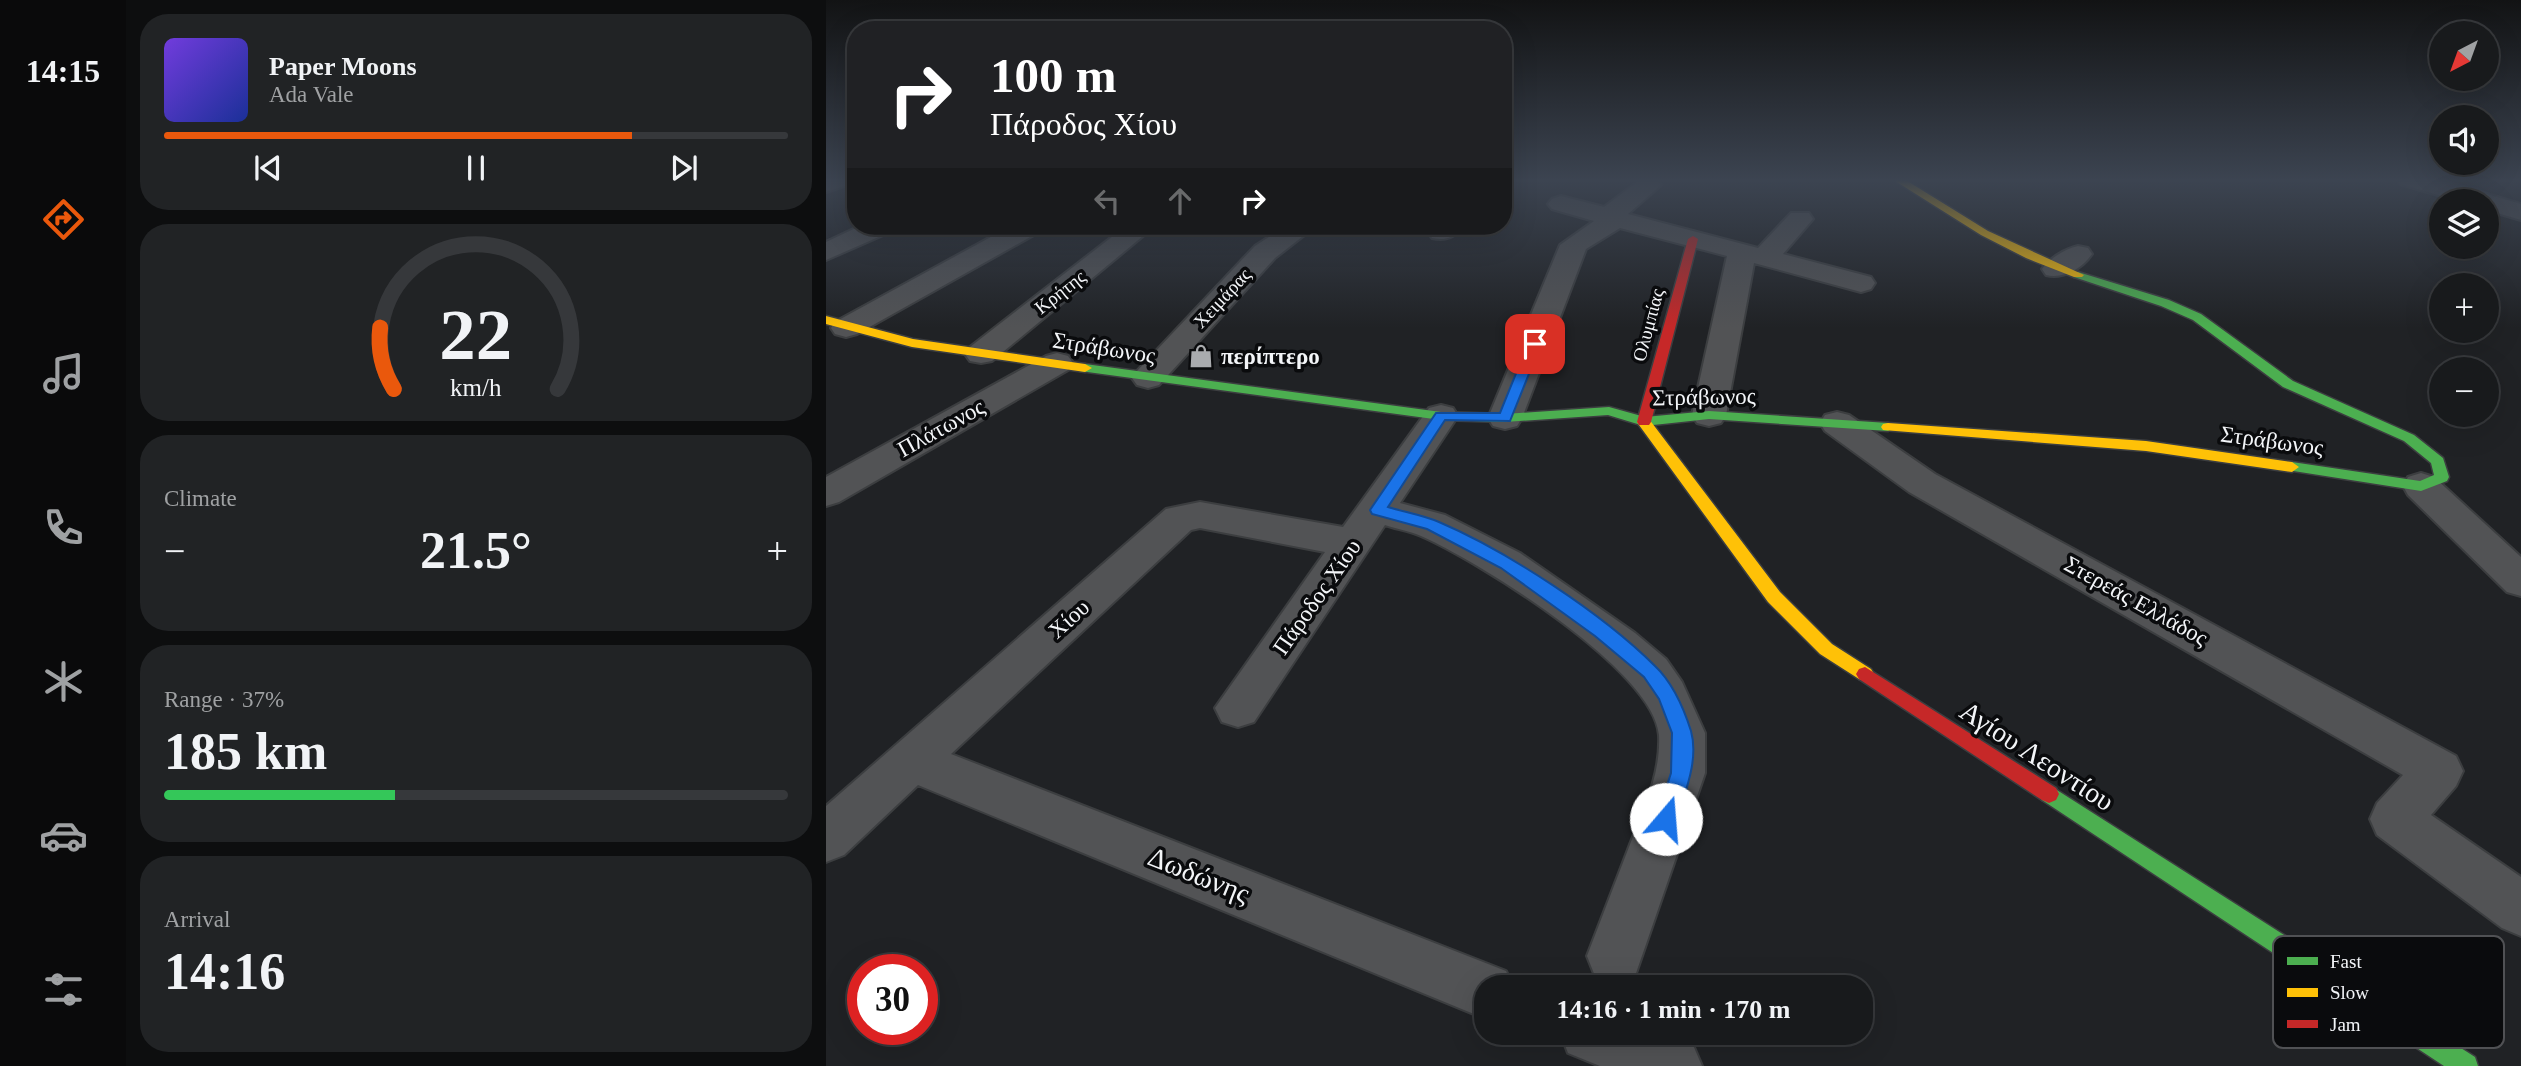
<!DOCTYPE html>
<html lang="en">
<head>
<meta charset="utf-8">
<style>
	:root { --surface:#181a1c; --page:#212325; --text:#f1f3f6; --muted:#9fa1a3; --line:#36383b; --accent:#ea580c }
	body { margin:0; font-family:"Times New Roman",serif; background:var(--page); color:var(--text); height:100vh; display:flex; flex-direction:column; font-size:26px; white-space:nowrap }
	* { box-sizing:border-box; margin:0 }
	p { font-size:23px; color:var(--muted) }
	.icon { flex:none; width:38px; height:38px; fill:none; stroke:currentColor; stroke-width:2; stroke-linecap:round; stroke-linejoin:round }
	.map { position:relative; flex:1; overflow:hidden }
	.side { display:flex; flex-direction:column; gap:14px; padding:14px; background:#0d0e0f; width:700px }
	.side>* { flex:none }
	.guide { position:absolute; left:21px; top:21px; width:665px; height:214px; border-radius:28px; box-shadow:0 7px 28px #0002,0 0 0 2px var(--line); background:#202124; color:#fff; overflow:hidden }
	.needle { width:46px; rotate:221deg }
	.tools { position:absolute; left:1603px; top:21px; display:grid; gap:14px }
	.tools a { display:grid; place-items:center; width:70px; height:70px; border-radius:50%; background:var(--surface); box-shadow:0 7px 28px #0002,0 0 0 2px var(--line); font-size:35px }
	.speed { position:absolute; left:21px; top:954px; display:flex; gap:14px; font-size:35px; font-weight:700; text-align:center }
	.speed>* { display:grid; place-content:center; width:91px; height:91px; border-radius:50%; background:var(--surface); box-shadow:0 7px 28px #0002,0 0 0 2px var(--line); line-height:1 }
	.speed .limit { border:10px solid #d22; background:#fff; color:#111 }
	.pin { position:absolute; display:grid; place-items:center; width:60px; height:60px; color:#fff; margin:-30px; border-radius:14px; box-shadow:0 4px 10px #0006 }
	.me { position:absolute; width:77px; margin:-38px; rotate:18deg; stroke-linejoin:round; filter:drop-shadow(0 0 5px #0008) }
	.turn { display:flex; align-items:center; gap:24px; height:147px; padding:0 28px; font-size:32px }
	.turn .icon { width:91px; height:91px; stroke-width:2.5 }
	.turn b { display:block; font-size:49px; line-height:60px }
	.lanes { display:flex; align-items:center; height:66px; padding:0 28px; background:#0003; justify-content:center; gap:35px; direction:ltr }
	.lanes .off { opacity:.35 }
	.big { font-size:52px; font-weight:700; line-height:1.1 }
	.side .card { flex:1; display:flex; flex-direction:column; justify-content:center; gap:10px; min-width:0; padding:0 24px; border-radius:28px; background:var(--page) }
	.side .dial { align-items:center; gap:0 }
	.dial svg { height:182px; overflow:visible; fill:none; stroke:var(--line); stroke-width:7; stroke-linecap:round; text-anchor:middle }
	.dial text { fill:var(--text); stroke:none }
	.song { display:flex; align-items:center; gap:21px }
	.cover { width:84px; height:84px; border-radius:10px; background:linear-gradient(135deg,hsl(260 70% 55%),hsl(230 70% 35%)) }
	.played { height:7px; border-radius:4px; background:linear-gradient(90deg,var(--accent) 75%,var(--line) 75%) }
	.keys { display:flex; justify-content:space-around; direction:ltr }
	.heat { display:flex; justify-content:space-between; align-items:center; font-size:38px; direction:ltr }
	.charge { height:10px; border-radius:5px; background:linear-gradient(90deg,#34c759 37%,var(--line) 0) }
	.trip { position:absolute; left:648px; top:975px; width:399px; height:70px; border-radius:28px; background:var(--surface); box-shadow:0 7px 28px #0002,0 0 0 2px var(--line); font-weight:700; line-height:70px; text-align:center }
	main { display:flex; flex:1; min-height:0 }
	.menu { display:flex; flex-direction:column; width:126px; justify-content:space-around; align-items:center; background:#0a0a0b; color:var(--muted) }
	.menu .icon { width:49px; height:49px }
	.menu .current { color:var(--accent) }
	.menu b { font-size:32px; color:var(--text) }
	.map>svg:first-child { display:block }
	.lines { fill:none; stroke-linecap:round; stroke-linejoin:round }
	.street-casing { stroke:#3c3e40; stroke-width:4 }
	.fast-casing { stroke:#3c3e40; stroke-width:3 }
	.slow-casing { stroke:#3c3e40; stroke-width:3 }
	.jam-casing { stroke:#3c3e40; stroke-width:3 }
	.street { fill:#525355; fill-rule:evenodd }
	.fast { fill:#4caf50; fill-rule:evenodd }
	.slow { fill:#ffc107; fill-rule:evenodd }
	.jam { fill:#c62828; fill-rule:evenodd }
	.route { fill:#1a73e8; stroke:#114b97; stroke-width:2 }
	.labels { text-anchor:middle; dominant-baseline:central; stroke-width:7; stroke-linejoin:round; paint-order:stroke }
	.far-street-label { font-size:19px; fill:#f3f5f8; stroke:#0a0b0d }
	.street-label { font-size:23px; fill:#f3f5f8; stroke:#0a0b0d }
	.poi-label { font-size:23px; font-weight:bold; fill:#f3f5f8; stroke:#0a0b0d; text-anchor:start }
	.near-street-label { font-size:28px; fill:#f3f5f8; stroke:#0a0b0d }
	.key { fill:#0a0b0d; stroke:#505154; stroke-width:2 }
	.key-label { font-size:19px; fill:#f3f5f8 }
</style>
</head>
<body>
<main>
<nav class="menu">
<b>14:15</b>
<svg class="icon current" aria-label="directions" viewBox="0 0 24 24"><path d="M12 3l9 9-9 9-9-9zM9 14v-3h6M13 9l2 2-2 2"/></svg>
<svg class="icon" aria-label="music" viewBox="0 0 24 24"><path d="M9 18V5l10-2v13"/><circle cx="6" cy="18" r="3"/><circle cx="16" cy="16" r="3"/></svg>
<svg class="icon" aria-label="phone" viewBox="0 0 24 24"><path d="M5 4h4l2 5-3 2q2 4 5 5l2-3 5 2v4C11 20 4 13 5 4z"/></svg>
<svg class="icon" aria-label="climate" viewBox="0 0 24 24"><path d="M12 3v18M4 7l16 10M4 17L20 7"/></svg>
<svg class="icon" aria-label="car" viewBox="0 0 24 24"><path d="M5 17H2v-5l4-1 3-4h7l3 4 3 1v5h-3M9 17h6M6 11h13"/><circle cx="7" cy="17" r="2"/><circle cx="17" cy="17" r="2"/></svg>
<svg class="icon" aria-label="filters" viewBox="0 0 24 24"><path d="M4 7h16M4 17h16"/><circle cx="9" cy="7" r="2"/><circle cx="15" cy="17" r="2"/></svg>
</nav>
<section class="side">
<div class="card">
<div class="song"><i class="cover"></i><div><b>Paper Moons</b><p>Ada Vale</p></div></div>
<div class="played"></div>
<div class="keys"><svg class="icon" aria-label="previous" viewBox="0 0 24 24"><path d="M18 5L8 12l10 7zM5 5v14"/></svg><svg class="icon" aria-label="pause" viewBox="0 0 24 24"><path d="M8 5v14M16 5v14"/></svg><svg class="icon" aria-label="next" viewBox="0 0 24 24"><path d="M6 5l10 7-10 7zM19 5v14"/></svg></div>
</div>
<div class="card dial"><svg viewBox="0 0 100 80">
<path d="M14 69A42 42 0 1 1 86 69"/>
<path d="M14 69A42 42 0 0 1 8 42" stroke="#ea580c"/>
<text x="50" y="56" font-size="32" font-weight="700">22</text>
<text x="50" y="72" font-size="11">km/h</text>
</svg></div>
<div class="card"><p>Climate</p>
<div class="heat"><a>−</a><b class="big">21.5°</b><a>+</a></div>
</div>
<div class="card"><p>Range · 37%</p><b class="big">185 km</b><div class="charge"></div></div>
<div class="card"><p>Arrival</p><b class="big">14:16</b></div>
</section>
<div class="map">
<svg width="1695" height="1066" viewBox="0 0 1695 1066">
	<rect width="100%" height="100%" fill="#202225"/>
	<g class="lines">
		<g class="street-casing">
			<path id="street" d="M0 179H27L24 184 0 192Z
				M829 179 835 185 802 214 932 248 965 213H983L987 219 957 254 1045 277 1049 283 1045 289 1035 292 928 263 900 415 895 423 883 426 871 423 866 415 901 256 794 228 760 249 696 418 691 426 679 429 667 426 662 418 734 245 768 221 726 209 722 204 726 199 735 196 778 207 814 180Z
				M1571 179H1610L1695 204V220L1661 210V201H1633L1574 184Z
				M34 226H68L64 232 0 260V242Z
				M185 226H217L213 232 31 334 20 337 9 334 5 328 9 322Z
				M291 226H317V236L166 361 155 363 144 361 139 354 144 347 291 233Z
				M460 226H490L449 258 333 385 322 388 311 385 306 378 311 371 429 246Z
				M607 226H637C629 238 619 241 606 238L602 232Z
				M1252 246 1262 248 1266 254C1256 269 1237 279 1220 275L1216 269C1224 258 1239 249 1252 246Z
				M231 353 242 356 247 363 242 370 13 502 0 506V477L220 356Z
				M615 405 627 408 632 416 574 503 619 515 694 553 809 633 840 659 856 682 879 733V773L809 976 789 984 769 976 761 956C775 920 789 883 803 847 817 811 835 775 833 735 828 670 652 561 595 536 584 531 571 529 559 525L428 722 412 727 396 722 389 708 499 552 374 528 365 530 125 754 680 971 687 987H660V1019L92 785 18 855 0 862V806L340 509 374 502 517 527 603 408Z
				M1011 412 1023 415 1109 474 1630 756 1637 771 1630 786 1605 815 1695 877V936L1676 928 1551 835 1544 819 1551 803 1577 775 1083 492 999 431 994 423 999 415Z
				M1595 473 1608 477 1695 557V596L1681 592 1582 495 1577 486 1582 477Z
				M734 1032H837L867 1045 876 1066H774L742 1053Z"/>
		</g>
		<g class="fast-casing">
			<path id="fast" d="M1252 272 1343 300 1375 314 1467 381 1588 435 1617 458 1623 477 1621 481 1595 491 1461 470 1459 467 1466 462 1594 481 1608 475 1605 463 1578 441 1457 387 1367 320 1335 306 1248 277V273Z
				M259 364 615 412 679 414 783 407 819 417 883 411 1062 423 1069 427 1062 431 883 419 818 426 782 415 679 422 615 420 254 371 252 368Z
				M1223 785 1649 1057 1652 1066H1618L1216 800 1213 794 1216 788Z"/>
		</g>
		<g class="slow-casing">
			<path id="slow" d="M1066 179H1078L1162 231 1258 275 1256 277H1248L1200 258 1155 235Z
				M0 316 87 339 259 364 266 368 259 372 86 347 0 324Z
				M818 418 823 419 954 592 1006 644 1045 669 1048 674 1045 679 1039 681 1033 679 994 654 942 602 813 425 811 422 813 419Z
				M1062 423 1320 441 1466 462 1473 467 1466 472 1320 451 1057 430 1055 427 1057 424Z"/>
		</g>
		<g class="jam-casing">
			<path id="jam" d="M867 236 872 239 825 422 823 425H813L811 422 862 239Z
				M1039 667 1230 788 1233 794 1230 800 1223 803 1216 800 1033 679 1030 674 1033 669Z"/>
		</g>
		<use href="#street" class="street"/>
		<use href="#fast" class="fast"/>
		<use href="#slow" class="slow"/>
		<use href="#jam" class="jam"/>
	</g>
	<linearGradient id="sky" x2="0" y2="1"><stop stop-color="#121314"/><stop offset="0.55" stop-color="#3c4451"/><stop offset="1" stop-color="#3c4451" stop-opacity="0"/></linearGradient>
	<rect width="1695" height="328" fill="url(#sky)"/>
	<path class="route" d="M709 340 715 344 684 421 619 420 562 507C578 512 597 515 613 522 681 551 777 614 829 666 846 682 858 709 865 731 873 760 859 792 851 819L848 826 840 829 833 826 830 819 845 773 846 733 833 699 818 677 769 636 675 568 601 529 546 514 544 510 610 413H674L702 344Z"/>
	<defs>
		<g id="shop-bare" transform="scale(1.89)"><path d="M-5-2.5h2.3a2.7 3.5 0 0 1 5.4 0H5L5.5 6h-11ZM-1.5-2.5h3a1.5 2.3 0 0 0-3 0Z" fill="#a9abae" stroke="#0a0b0d" stroke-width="2.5" paint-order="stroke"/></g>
	</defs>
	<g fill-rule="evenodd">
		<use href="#shop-bare" x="375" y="356"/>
	</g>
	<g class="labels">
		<g class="far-street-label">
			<text transform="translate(234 292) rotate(-38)">Κρήτης</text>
			<text transform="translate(396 298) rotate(-47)">Χειμάρας</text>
			<text transform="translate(822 325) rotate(-75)">Ολυμπίας</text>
		</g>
		<g class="street-label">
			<text transform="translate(278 348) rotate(9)">Στράβωνος</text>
			<text transform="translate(878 397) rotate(-1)">Στράβωνος</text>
			<text transform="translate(115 428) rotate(-29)">Πλάτωνος</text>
			<text transform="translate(1446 441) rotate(8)">Στράβωνος</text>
			<text transform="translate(491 597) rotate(-55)">Πάροδος Χίου</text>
			<text transform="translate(1310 601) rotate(29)">Στερεάς Ελλάδος</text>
			<text transform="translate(243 619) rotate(-42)">Χίου</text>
		</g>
		<g class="poi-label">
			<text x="395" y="356">περίπτερο</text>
		</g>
		<g class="near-street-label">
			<text transform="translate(1211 756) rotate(33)">Αγίου Λεοντίου</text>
			<text transform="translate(373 875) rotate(22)">Δωδώνης</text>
		</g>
	</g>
	<rect x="1447" y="936" width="231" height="112" rx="10" class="key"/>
	<rect x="1461" y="957" width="31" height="8" fill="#4caf50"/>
	<rect x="1461" y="988" width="31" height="9" fill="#ffc107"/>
	<rect x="1461" y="1020" width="31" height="8" fill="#c62828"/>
	<g class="key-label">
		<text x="1504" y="968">Fast</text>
		<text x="1504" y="999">Slow</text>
		<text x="1504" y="1031">Jam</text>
	</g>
</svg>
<div class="tools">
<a><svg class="needle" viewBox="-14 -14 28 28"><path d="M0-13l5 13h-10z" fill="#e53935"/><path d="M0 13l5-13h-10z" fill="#9fa1a3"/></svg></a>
<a><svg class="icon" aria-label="sound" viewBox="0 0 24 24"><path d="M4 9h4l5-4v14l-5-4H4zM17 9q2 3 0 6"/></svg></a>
<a><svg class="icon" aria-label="layers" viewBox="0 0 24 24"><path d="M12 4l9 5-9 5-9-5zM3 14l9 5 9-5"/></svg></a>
<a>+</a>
<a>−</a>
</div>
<div class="speed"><div class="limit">30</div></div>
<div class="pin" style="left:709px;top:344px;background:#d93025"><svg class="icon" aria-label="arrive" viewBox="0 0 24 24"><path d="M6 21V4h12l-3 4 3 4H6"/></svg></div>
<svg class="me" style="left:840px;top:819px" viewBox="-20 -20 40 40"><circle r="19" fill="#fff"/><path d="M0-13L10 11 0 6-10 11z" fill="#1a73e8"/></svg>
<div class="trip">14:16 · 1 min · 170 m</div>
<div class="guide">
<div class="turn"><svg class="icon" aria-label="right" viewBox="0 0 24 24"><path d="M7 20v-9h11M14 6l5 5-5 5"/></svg><div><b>100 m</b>Πάροδος Χίου</div></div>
<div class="lanes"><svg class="icon off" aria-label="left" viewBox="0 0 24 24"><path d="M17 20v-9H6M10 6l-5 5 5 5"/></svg><svg class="icon off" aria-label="ahead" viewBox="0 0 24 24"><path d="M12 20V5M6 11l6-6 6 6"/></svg><svg class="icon" aria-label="right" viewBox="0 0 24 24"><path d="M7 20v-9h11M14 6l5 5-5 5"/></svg></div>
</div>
</div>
</main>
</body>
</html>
